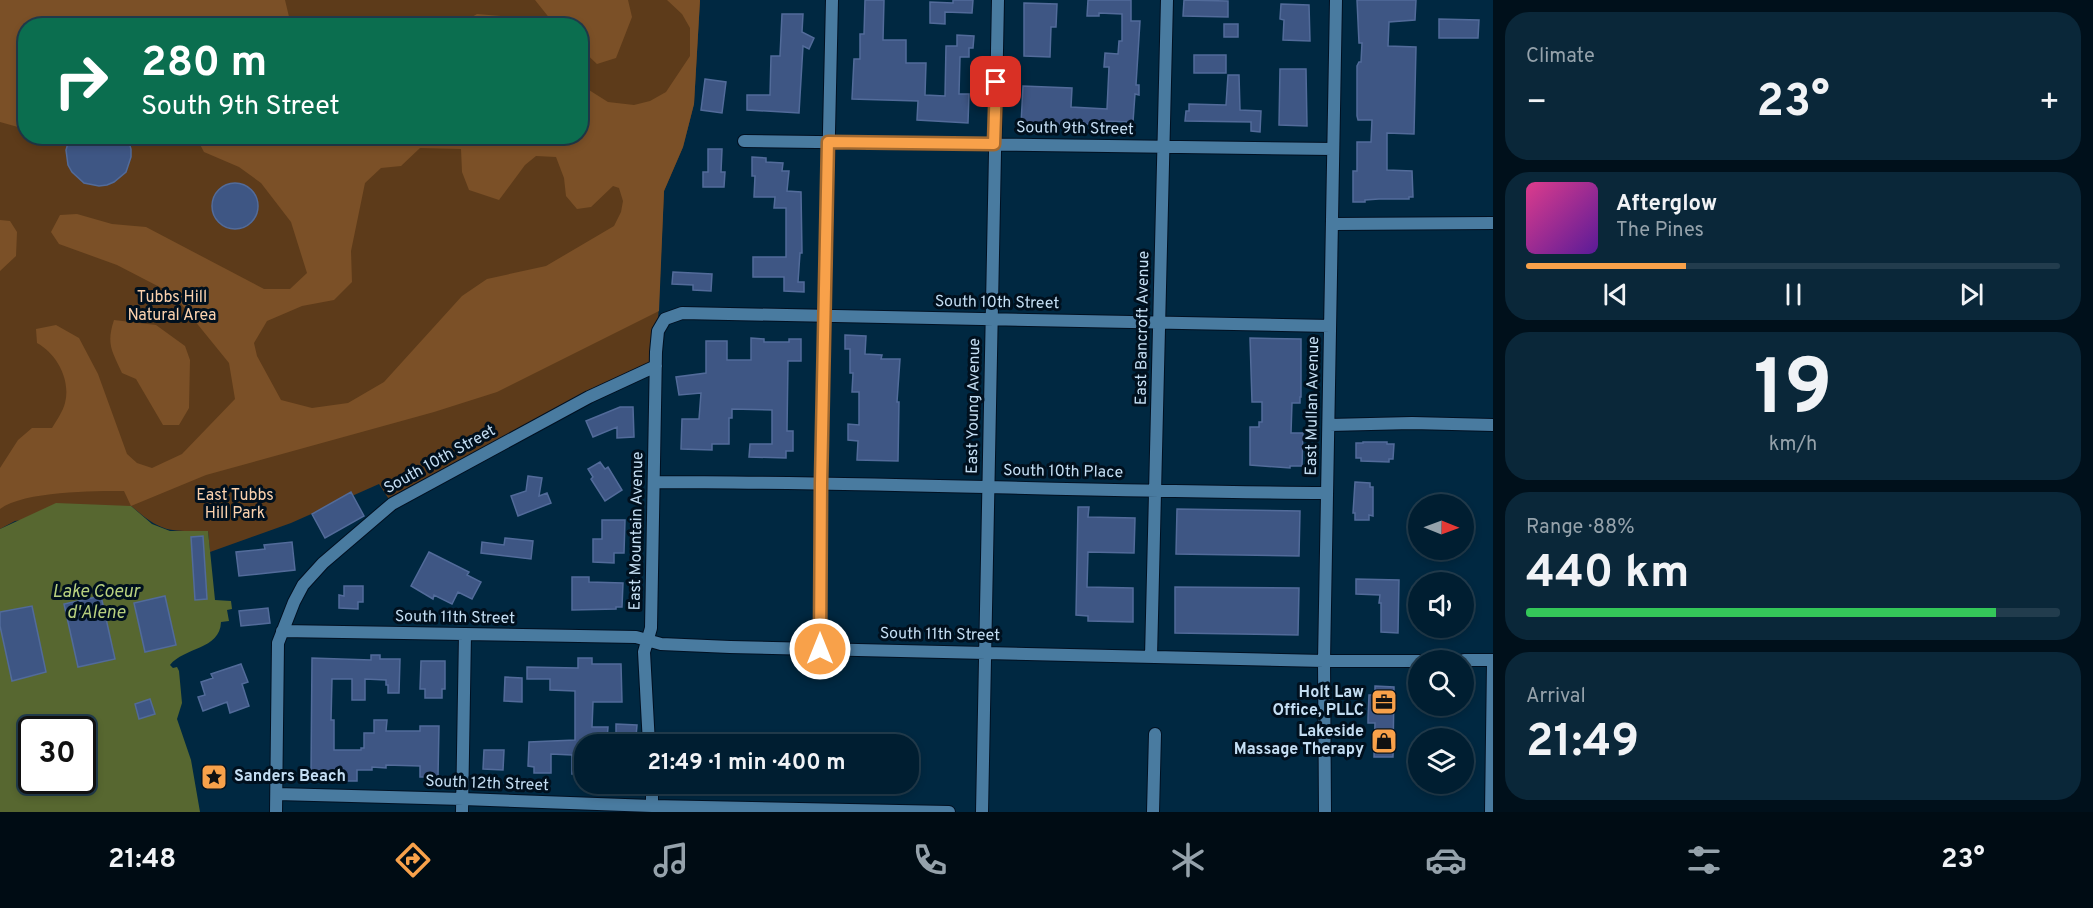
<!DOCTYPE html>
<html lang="en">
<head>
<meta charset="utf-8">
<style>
	:root { --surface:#001e31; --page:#0a2739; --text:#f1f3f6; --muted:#95a2ab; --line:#223c4d; --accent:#f8a14a }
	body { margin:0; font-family:Overpass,sans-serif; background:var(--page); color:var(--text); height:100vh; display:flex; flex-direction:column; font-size:22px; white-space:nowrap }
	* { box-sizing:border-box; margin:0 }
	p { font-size:20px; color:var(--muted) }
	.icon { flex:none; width:33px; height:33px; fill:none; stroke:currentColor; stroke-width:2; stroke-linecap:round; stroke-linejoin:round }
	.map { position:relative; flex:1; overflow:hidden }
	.side { display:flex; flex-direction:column; gap:12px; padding:12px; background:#00101b; width:600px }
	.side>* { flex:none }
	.hud { position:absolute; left:18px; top:18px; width:570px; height:126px; border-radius:24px; box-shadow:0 3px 9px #0003,0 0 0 2px var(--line); background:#0b6e4f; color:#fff; overflow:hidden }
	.needle { width:39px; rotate:91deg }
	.buttons { position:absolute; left:1408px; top:494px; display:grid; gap:12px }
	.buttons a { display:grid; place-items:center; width:66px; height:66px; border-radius:50%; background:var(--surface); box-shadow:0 3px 9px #0003,0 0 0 2px var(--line); font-size:30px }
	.speed { position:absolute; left:18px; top:716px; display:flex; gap:12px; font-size:30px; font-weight:700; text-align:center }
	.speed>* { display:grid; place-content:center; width:78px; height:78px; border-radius:50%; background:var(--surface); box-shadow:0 3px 9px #0003,0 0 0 2px var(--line); line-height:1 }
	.speed .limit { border:3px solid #111; border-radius:9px; background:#fff; color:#111 }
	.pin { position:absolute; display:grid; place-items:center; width:51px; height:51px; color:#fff; margin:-26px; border-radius:12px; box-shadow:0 3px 9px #0006 }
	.me { position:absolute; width:66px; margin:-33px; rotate:0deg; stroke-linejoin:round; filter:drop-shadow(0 0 4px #0008) }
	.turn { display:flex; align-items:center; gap:21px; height:126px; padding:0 24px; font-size:27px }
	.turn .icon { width:78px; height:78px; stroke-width:2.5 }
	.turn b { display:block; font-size:42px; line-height:51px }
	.big { font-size:45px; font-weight:700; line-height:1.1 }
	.side .card { flex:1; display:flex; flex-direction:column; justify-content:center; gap:9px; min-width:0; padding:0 21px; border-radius:24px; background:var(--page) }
	.side .dial { align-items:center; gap:0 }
	.dial b { font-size:78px; line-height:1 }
	.song { display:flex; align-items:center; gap:18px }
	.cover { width:72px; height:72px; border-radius:9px; background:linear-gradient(135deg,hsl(330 70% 55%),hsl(270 70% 35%)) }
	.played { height:6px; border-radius:3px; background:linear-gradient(90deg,var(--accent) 30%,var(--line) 30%) }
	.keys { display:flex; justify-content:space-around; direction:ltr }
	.heat { display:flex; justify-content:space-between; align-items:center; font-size:33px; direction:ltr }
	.charge { height:9px; border-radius:4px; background:linear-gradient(90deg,#34c759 88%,var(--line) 0) }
	.trip { position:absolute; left:574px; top:734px; width:345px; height:60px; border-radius:24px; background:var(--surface); box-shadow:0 3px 9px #0003,0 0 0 2px var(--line); font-weight:700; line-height:60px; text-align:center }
	.tab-bar { display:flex; height:96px; justify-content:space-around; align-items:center; background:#000c14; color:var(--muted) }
	.tab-bar .icon { width:42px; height:42px }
	.tab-bar .selected { color:var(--accent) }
	.tab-bar b { font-size:27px; color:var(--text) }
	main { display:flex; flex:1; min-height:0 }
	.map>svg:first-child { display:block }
	.green { fill:#5d3b1a; fill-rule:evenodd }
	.forest { fill:#7b5027; fill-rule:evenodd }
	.water { fill:#576730; fill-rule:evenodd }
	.building { fill:#3e5684; stroke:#526b9a; stroke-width:1.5 }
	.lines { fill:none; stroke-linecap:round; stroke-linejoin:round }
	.street-casing { stroke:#001021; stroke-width:14 }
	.street { stroke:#497ba0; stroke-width:12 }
	.route-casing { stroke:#a16930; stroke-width:15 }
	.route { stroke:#f8a14a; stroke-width:10 }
	.labels { text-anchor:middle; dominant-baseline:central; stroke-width:6; stroke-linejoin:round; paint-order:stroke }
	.street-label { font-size:16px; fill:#c4def3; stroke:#00101e }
	.park-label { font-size:16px; fill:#fbd2ae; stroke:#00101e }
	.poi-label { font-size:16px; font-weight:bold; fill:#c4def3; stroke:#00101e; text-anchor:end }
	.water-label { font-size:18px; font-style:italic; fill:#b8d17f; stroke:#00101e }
</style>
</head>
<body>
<main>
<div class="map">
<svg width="1493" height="812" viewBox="0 0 1493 812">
	<rect width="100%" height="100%" fill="#002841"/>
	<path class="green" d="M0 0H700L694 104 683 147 664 191 656 366 392 504 379 484 291 523 210 552 208 531C167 531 163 533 131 506L15 521 0 529ZM26 26H580V136H26Z"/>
	<path class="forest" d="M0 0H285L291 25 26 26 25 129 0 122Z
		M535 0H628L632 17 616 58 597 64 581 49 580 26 555 25Z
		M667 0H700L694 104 683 147 664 191 659 311 497 392 434 412 206 475 131 506 124 491C94 491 24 491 0 509V468L18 440 32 428H52C57 420 63 411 65 403 71 380 57 354 37 343L36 329 56 325 79 338 98 374 127 454 137 463 152 468 182 454 235 399 229 363 173 294 117 265 59 244 51 232 60 215 77 214 112 224 146 227 264 289H290L307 273 291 222 261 183 239 167 204 152 196 137 580 136 581 85 608 102 634 105 650 101 666 92 690 56V28L682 14ZM420 148 461 149 462 172 469 190 499 200 525 165 536 156 556 157 564 178 566 196 577 209 591 207 613 186 619 188 623 201 621 212 614 226 546 266 487 279 462 296 384 382 348 403 312 408 281 400 257 356 254 343 267 321 302 306 334 300 352 282 351 251 365 183 381 168 401 166Z
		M477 14 513 17 523 25H458Z
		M0 220 10 221 17 232 16 256 0 271Z
		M114 320 156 325 185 346 190 360 189 408 179 425H163L136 379 122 373C112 351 106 344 114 320Z"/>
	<path class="water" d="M56 503 131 506 152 524 170 531H208L215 600 231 601 232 609 227 610 229 621 221 622C220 650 184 647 170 665L173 668 177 667 179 671 182 703 177 719 191 760 200 812H0V529ZM32 729H82V780H32Z"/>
	<path class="building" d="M865 0H884L883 40H906V63H926L925 95 945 96 946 46H957V35L974 36 973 48H969V57H960L959 94H969L968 123 917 120 918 101 852 99 854 59H860V34H864Z
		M953 0H973L972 13 945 12V24L930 23V2L953 3Z
		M1088 0H1131V21H1140L1136 85H1139V95L1135 94 1133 122 1103 121V124H1021L1023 86 1072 88 1071 107 1107 109 1109 67H1104L1105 53 1118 54 1119 41H1122V14L1099 13V16H1087Z
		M1184 0 1228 1V17L1183 16Z
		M1357 0H1416L1415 20 1389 22 1388 46 1416 47 1414 134 1387 133V170L1412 171 1413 197H1409V199H1379L1365 200V202H1353V171H1357V142H1371L1372 120H1358L1357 116V66L1359 62H1361L1362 43H1359Z
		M1024 3 1057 4 1056 27H1051L1050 57 1024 56Z
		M1281 4 1309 5 1310 41 1283 40 1284 20 1280 19Z
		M782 14H803L802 32 814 38 809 49 803 46 799 113 747 110V95H770L771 56H780Z
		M1439 19 1479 20 1478 38H1439Z
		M1224 24H1238V37H1224Z
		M1194 55H1226V73H1194Z
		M1280 69H1306L1307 126 1279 125Z
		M1228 75H1239L1240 110 1261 111 1260 132 1251 131V122L1185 121 1186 111H1189V104L1226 105Z
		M705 79 726 82 722 113 701 110Z
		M70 136H127L131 149V157L126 172 114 182 107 185 99 186 84 183 72 172 68 165 66 150Z
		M708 149H722L721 172H725L724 187H703V172H708Z
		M752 157 766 158V162L783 163 782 171H789L787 191 801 192 802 253H800L798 282H804V292L784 291V277H753V257H786V208H774L775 197H754L755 176H752Z
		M212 206a23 23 0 1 1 46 0a23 23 0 1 1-46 0Z
		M673 272 712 274 711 291 693 290V285L672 284Z
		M845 335 866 336 865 354 882 355 881 359H900L897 402H899L898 461 857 460 858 441 848 440V424L859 425V392H852L853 373H850V349H845Z
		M751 338 764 339V342H789V339H801V361H788L787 431H793V451H786V458L749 457 750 444H772V410L732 409V418H729V444H712V450L681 449 682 419H699L701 393 679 395 676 377 706 373V341H727V360H751Z
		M1250 338 1301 339V397H1300V403H1292L1291 433H1303L1302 466H1290V468L1250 465V427H1259V422H1262V402H1252Z
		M620 407H633L634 437 617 438V427L593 437 586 421Z
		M1363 442H1387V444H1394L1393 459H1389V462L1361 461V458H1356V443H1363Z
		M600 462 605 469 608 467 622 490 605 501 591 479 593 477 588 469Z
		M528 476 542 478 539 496 547 493 551 503 518 516 511 496 526 491Z
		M1355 482 1370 483V487H1373V516L1369 515V520H1355V513H1353Z
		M351 492 364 516 325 538 312 514Z
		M1078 507H1089L1088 517 1135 518 1134 553 1088 552 1087 587 1133 588V622L1088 621V616L1076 615Z
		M1177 509 1300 511 1299 556 1176 554Z
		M602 520H625L624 553H614V563L593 562V539H602Z
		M203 536 207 599 195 600 191 537Z
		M505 538 533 541 531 559 481 553 482 542 504 545Z
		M292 542 295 570 239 576 236 552 265 549 264 545Z
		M429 552 469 572 467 575 481 582 472 599 458 592 452 604 434 595 433 599 411 586Z
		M572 577H589V582L623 583 622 607H616V609L572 610Z
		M1356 579 1399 580 1398 633 1381 632V603H1379L1380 595 1356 594Z
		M344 586H363V602H358V609L339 608V595L344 596Z
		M1175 587 1299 588 1298 635 1175 633Z
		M101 596 115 659 78 667 64 604Z
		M165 596 176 645 145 652 134 603Z
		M32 606 46 672 12 681 0 626V612Z
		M268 608 270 623 241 626 239 611Z
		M371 655H380V659H400L399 693H388V685H386V680L365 679V700H352V679H332L331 720H334V750H361V748H364V733H374V720H387L386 731H420V726H439L438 777H420V766L386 765V768L372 767V770H357V781H340L341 775H311L312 658 371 660Z
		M578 658H592V664H621L622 702H593L592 727H608L607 740H585V774H572V755L551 754V773H534V767L528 766 529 742 575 740V691L550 690V679H527V667L578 668Z
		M421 661H445V689H442V698H425V689H420Z
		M241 664 248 682 242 684 249 706 230 713 227 702 203 711 198 697 205 695 201 682 213 678 211 674Z
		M505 677 522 678V702L504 701Z
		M1375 686 1394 687 1393 757H1374L1375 723H1368V718L1369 695H1375Z
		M150 699 155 714 139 719 135 704Z
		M616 724 637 725 636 737 616 736Z
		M484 750H504L503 770 483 769Z"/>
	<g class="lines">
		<g class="street-casing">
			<path id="street" d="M744 141 1333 149
				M1333 224 1493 223
				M1329 425 1412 423 1493 425
				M654 482C879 482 1103 492 1327 493
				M282 631 636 637 661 644 730 647 1324 661H1419
				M820 649 821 483 832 0
				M1151 657 1167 0
				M1464 660H1493
				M649 744 644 652 651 628 656 352 658 331 665 319 682 313 1330 326
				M652 783V812
				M277 794 463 799 652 806 949 812
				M276 812 278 643 294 602 303 585 323 563 392 504 589 397 656 366
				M462 812 465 634
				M982 812 998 0
				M1153 812 1155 734
				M1325 812 1324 661 1336 0
				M1491 812 1493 663"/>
		</g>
		<use href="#street" class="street"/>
	</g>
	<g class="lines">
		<g class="route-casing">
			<path id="route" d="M820 649 821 483 828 142 994 144 996 82"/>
		</g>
		<use href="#route" class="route"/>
	</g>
	<defs>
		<g id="office-square" transform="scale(1.35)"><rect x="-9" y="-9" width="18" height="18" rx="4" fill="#f8a14a" stroke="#00101e"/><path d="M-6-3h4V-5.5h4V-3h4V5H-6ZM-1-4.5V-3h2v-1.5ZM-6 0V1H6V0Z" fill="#111"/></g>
		<g id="shop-square" transform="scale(1.35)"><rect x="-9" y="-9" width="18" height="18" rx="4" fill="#f8a14a" stroke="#00101e"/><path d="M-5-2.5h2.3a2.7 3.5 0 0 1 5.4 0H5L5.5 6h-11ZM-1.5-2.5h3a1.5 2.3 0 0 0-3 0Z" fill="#111"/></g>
		<g id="sight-square" transform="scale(1.35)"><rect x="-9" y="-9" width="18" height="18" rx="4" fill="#f8a14a" stroke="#00101e"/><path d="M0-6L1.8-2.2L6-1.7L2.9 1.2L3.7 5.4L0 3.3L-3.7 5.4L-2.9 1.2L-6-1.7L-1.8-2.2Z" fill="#111"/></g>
	</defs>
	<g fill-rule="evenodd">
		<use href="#office-square" x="1384" y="702"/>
		<use href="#shop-square" x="1384" y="741"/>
		<use href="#sight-square" x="214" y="777"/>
	</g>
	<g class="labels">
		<g class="street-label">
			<text transform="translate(1075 129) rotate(1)">South 9th Street</text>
			<text transform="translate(997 303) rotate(1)">South 10th Street</text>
			<text transform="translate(1143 328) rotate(-89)">East Bancroft Avenue</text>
			<text transform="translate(974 406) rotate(-89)">East Young Avenue</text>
			<text transform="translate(1313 406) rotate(-89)">East Mullan Avenue</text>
			<text transform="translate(440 460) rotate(-29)">South 10th Street</text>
			<text transform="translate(1063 472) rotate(1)">South 10th Place</text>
			<text transform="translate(637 531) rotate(-89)">East Mountain Avenue</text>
			<text transform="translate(455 618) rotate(1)">South 11th Street</text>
			<text transform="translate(940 635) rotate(1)">South 11th Street</text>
			<text transform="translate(487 784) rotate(2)">South 12th Street</text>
		</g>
		<g class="park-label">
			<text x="172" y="298">Tubbs Hill<tspan x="172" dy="18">Natural Area</tspan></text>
			<text x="235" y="496">East Tubbs<tspan x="235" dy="18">Hill Park</tspan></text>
		</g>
		<g class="poi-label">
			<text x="1364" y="693">Holt Law<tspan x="1364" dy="18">Office, PLLC</tspan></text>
			<text x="1364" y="732">Lakeside<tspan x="1364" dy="18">Massage Therapy</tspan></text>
			<text x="234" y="777" text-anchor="start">Sanders Beach</text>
		</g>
		<g class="water-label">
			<text x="96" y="592">Lake Coeur<tspan x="96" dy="21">d'Alene</tspan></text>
		</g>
	</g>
</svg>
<div class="buttons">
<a><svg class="needle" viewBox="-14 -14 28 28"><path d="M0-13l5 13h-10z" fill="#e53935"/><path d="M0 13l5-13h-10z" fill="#95a2ab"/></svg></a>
<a><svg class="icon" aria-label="sound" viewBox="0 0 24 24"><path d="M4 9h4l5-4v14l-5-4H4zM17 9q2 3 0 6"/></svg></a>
<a><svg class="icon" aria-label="search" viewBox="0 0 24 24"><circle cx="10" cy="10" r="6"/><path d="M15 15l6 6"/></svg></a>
<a><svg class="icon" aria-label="layers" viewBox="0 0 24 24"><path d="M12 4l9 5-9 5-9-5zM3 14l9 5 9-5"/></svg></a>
</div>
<div class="speed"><div class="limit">30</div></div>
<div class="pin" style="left:996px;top:82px;background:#d93025"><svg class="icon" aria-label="arrive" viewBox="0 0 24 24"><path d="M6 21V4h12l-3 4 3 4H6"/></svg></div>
<svg class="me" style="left:820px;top:649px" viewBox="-20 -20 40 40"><circle r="17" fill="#f8a14a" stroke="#fff" stroke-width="3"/><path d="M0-11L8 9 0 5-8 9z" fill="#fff"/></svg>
<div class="trip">21:49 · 1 min · 400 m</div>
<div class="hud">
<div class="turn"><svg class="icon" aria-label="right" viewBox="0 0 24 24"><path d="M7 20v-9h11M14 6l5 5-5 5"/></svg><div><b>280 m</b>South 9th Street</div></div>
</div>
</div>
<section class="side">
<div class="card"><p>Climate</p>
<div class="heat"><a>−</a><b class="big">23°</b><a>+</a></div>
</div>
<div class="card">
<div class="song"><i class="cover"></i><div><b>Afterglow</b><p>The Pines</p></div></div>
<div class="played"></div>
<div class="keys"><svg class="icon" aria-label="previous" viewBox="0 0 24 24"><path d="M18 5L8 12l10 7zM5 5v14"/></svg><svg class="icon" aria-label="pause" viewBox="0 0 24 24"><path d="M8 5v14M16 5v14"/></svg><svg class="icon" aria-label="next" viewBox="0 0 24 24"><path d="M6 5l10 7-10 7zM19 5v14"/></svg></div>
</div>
<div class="card dial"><b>19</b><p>km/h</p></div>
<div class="card"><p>Range · 88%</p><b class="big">440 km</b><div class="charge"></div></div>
<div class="card"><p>Arrival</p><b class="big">21:49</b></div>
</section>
</main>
<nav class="tab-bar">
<b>21:48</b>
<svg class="icon selected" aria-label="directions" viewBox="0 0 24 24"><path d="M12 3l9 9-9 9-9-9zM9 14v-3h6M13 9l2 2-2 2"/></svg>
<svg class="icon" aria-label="music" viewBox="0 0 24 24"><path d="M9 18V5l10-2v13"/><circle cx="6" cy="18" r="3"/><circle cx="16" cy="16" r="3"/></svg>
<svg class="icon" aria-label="phone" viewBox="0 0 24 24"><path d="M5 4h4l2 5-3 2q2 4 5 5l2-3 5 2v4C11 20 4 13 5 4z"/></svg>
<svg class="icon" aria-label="climate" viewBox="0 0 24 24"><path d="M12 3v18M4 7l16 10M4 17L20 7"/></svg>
<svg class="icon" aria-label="car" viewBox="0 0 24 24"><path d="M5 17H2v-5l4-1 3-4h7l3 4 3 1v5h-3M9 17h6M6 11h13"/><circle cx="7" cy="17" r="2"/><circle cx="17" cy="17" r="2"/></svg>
<svg class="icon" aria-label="filters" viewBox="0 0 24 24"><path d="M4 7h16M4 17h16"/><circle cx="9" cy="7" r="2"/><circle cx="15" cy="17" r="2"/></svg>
<b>23°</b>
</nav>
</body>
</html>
